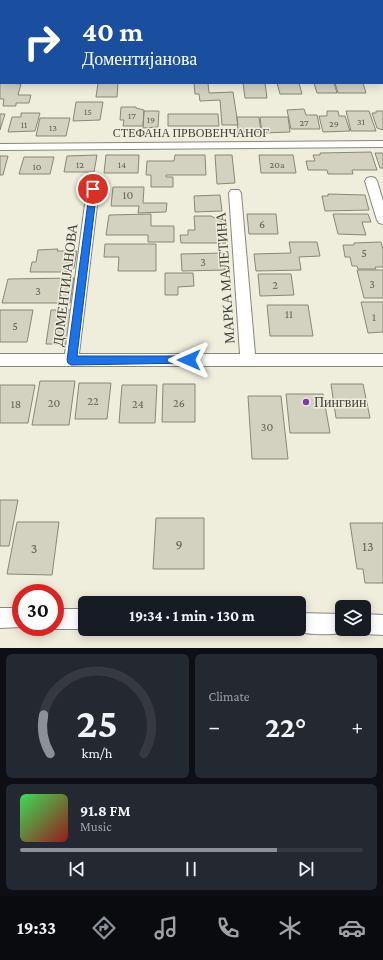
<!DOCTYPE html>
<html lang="en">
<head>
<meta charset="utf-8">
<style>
	:root { --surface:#171b24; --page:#242831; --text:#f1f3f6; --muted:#9ea1a6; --line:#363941; --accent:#8c9099 }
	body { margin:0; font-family:"Crimson Pro",serif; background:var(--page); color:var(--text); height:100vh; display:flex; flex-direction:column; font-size:15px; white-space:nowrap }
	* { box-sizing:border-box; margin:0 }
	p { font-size:13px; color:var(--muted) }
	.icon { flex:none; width:22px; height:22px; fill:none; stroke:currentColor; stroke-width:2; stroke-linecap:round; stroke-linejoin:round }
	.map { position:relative; height:648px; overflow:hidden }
	.drawer { display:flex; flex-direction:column; gap:6px; padding:6px; background:#0d0f14; flex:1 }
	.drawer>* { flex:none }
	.top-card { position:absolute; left:0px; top:0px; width:383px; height:84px; box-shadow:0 2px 10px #0003; background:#1a4fa0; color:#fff; overflow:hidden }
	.fabs { position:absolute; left:335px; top:600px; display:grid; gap:8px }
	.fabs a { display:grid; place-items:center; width:36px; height:36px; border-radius:6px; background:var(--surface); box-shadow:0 2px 10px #0003; font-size:20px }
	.speed { position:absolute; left:12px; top:584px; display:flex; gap:8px; font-size:20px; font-weight:700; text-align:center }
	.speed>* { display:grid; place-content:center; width:52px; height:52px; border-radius:50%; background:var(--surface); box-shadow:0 2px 10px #0003; line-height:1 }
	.speed .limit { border:6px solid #d22; background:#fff; color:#111 }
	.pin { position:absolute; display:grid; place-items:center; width:34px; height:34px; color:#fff; margin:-17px; border:2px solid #fff; border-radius:50%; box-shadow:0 1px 4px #0007 }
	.me { position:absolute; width:44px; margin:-22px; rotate:270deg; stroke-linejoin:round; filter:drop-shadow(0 0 3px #0008) }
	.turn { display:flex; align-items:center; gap:14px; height:84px; padding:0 16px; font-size:18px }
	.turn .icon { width:52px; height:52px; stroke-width:2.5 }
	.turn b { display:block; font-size:28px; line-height:34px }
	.big { font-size:30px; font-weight:700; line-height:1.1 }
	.drawer .widget { flex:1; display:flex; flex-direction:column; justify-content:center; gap:6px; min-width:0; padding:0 14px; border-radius:6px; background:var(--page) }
	.drawer .dial { align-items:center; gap:0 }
	.dial svg { height:104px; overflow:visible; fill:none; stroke:var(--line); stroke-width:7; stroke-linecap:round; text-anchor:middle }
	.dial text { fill:var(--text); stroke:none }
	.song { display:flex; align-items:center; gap:12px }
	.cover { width:48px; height:48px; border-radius:6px; background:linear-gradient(135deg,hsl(130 70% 55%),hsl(0 70% 35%)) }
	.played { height:4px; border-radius:2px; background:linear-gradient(90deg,var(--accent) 75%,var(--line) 75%) }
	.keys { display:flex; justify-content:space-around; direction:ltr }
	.heat { display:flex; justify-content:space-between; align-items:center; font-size:22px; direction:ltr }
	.drawer .tiles { flex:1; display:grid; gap:6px; grid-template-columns:1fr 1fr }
	.widget:last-child { grid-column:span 2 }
	.trip { position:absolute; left:78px; top:596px; width:228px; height:40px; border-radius:6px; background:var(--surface); box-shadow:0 2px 10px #0003; font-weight:700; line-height:40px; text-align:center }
	.tab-bar { display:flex; height:64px; justify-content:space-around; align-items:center; background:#090b0e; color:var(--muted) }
	.tab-bar .icon { width:28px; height:28px }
	.tab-bar .on { color:var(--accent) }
	.tab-bar b { font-size:18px; color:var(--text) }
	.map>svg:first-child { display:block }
	.building { fill:#d3d2c1; stroke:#887 }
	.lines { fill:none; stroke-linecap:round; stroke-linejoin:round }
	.minor-casing { stroke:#898878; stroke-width:2 }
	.minor { fill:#fff; fill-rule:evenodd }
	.route { fill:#1a73e8; stroke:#114b97 }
	.poi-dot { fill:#813aad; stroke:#efeedc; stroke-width:1.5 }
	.labels { text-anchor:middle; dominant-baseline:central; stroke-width:3; stroke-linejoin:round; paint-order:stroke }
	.far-number-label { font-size:10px; fill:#626259 }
	.far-street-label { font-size:12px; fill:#3d3d36; stroke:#efeedc }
	.number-label { font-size:12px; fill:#626259 }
	.street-label { font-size:14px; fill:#3d3d36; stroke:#efeedc }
	.poi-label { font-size:14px; fill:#3d3d36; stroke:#efeedc; text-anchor:start }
	.near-number-label { font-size:14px; fill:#626259 }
</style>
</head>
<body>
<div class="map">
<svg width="383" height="648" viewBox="0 0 383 648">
	<rect width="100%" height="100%" fill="#efeedc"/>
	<path class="building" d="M0 82 21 84 18 95H31L29 103H16V106H3L4 99H0Z
		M98 83H118L117 97H96Z
		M194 83H208L209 93 233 92 238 125H222L220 100 200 101 199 94H195Z
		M243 83H265L267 98H245Z
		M277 83H299L302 94H280Z
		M314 83H334L337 93H317Z
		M335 83H363L366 93H338Z
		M76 102H103L100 120 73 121Z
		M121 107H136V108L144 110 143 126H123L124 120H120Z
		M304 109 306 115H317L320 129H291L287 110Z
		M144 111H159L158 127 143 128Z
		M327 111H338L339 116H345L350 131 323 132 319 116H327Z
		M346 111H369L376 131H351Z
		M376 111H383V130L377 128 372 113H376Z
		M21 113H40L35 131 8 132 12 117H21Z
		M0 114H5L0 130Z
		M168 114H218L219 126H168Z
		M237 117H259L261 132H238Z
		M260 117H288L290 132 262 133Z
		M40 118H70L66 136H36Z
		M371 152 377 170H352L353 174H328L327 170H308L306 161H315L313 155H320V153Z
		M375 153H383V168H380Z
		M97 155 94 172H64L67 156Z
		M106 155H139L138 173H104Z
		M175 155H205L206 175H166V177H173V187H151V175H146L147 161H174Z
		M215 155H232L235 183 217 184Z
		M259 155H293L296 173H261Z
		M0 156H8L3 175H0Z
		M24 157H54L50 174H19Z
		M113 187H144L143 203H167L166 212 138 213 139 206H111Z
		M328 194 365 195 369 210 325 211 322 196H328Z
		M220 195 222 211 195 212 194 196Z
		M151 214V226H174V242H148V235H106L109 215Z
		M247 214H276L278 234H249Z
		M333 214H368L371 222H362L366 235 338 234Z
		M194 216H211L224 223 226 243H181L180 235H188V230H195Z
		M289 242H317L320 256 299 257 301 270 256 271 254 254 291 253Z
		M381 242 383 249V267H375L376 269H358L357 266H352L350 257H345L343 245H354V243Z
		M105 244H156V271H118L119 257H104Z
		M58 249 57 251H77L74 268 66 272H30L32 262H36L38 250Z
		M224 253 225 270 182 271 181 254Z
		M357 270H383V298H364Z
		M165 273H193L194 286 178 287V295H165Z
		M258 274H291L294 295 260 296Z
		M74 278 70 303H2L8 279Z
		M361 302H383V332L368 333Z
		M267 305H308L313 336H270Z
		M0 310H33L27 342H0Z
		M51 310H71L67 344H46Z
		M40 381H75L69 425H32Z
		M79 383H111L107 419H75Z
		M163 384H195V422H162Z
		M331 384H363L370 418H336Z
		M0 385H35L28 423H0Z
		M122 385H157L155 423H119Z
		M286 394H323L330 433H290Z
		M248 396H281L288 459H252Z
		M0 500H18L9 546H0Z
		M156 518H204V569H153Z
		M17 522H59L52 575 7 574Z
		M350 523H383V583H365L363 569H357Z"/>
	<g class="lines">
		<g class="minor-casing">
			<path id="minor" d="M382 2H383V6H382Z
				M0 3H1V9H0Z
				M382 67H383V73H382Z
				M0 72H1V78H0Z
				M383 141V147L0 150V144Z
				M371 177 375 178 377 181 383 201V224L379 223 377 220 365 181 367 178Z
				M93 185 97 186 99 189 79 354H240L229 193 231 190H239L241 193 255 354H383V366H0V354H65L87 189 89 186Z
				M0 608H21V627H22L0 628Z
				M55 609H85V629H55L51 627H55Z
				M299 613 342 614V629H350C343 637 300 635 292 629H299Z
				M364 614 383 615V635L364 634 357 631 356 629H364Z"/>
		</g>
		<use href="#minor" class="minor"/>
	</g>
	<path class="route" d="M90 187H93L97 189 77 356H189L192 357 194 360 192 363 71 365 68 363 67 360Z"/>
	<circle class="poi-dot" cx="306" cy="402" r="4"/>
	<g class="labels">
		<g class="far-number-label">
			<text x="88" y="111">15</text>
			<text x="132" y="115">17</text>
			<text x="151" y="119">19</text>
			<text x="361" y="121">31</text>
			<text x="304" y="122">27</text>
			<text x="334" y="123">29</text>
			<text x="24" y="124">11</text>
			<text x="53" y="127">13</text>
			<text x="80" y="164">12</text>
			<text x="122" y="164">14</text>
			<text x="277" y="164">20a</text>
			<text x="37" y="166">10</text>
		</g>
		<g class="far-street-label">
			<text x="191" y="133">СТЕФАНА ПРВОВЕНЧАНОГ</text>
		</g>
		<g class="number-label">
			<text x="128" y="195">10</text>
			<text x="262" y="224">6</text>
			<text x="364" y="253">5</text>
			<text x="203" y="262">3</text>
			<text x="372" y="284">3</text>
			<text x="275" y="285">2</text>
			<text x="38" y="291">3</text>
			<text x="289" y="314">11</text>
			<text x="374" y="317">1</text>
			<text x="15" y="326">5</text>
			<text x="93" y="401">22</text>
			<text x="54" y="403">20</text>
			<text x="179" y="403">26</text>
			<text x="16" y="404">18</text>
			<text x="138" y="404">24</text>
			<text x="267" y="427">30</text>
		</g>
		<g class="street-label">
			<text transform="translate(225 278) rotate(-94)">МАРКА МАЛЕТИНА</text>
			<text transform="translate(65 285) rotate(-83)">ДОМЕНТИЈАНОВА</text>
		</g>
		<g class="poi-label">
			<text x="314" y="402">Пингвин</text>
		</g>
		<g class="near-number-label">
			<text x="179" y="544">9</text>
			<text x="368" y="546">13</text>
			<text x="34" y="548">3</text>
		</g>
	</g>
</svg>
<div class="fabs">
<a><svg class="icon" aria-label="layers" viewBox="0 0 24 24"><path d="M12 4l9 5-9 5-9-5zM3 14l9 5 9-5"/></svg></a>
</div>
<div class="speed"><div class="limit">30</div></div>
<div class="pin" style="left:93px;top:189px;background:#d93025"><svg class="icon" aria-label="arrive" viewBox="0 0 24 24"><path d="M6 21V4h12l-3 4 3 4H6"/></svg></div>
<svg class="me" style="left:189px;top:360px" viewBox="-20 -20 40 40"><path d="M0-17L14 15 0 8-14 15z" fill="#1a73e8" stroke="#fff" stroke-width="4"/></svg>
<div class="trip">19:34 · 1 min · 130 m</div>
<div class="top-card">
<div class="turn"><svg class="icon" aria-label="right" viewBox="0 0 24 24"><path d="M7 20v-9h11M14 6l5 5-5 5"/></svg><div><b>40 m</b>Доментијанова</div></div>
</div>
</div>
<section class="drawer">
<div class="tiles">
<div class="widget dial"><svg viewBox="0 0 100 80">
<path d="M14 69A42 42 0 1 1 86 69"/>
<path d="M14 69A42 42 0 0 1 9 39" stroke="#8c9099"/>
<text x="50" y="56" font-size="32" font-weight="700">25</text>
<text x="50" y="72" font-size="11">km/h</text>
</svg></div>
<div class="widget"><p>Climate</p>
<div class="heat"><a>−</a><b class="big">22°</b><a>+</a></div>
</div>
<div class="widget">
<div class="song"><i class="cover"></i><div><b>91.8 FM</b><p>Music</p></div></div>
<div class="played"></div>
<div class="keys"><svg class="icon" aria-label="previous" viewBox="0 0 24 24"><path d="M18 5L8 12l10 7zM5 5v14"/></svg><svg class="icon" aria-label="pause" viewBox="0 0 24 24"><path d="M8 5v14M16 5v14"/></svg><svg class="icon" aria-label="next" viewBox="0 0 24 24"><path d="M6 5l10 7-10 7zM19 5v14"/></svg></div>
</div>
</div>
</section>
<nav class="tab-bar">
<b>19:33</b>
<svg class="icon on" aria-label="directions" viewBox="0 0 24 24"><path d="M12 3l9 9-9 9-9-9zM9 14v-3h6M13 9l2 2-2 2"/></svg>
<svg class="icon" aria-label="music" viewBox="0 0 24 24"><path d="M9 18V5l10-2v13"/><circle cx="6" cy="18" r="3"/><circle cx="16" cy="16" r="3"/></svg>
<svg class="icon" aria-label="phone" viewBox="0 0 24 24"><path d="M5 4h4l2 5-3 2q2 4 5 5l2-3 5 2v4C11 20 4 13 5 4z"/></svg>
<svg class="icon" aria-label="climate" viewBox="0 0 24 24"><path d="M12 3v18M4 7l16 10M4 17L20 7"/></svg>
<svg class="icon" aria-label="car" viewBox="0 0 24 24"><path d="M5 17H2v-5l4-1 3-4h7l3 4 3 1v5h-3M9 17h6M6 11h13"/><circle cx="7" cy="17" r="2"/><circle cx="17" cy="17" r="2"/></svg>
</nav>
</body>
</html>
